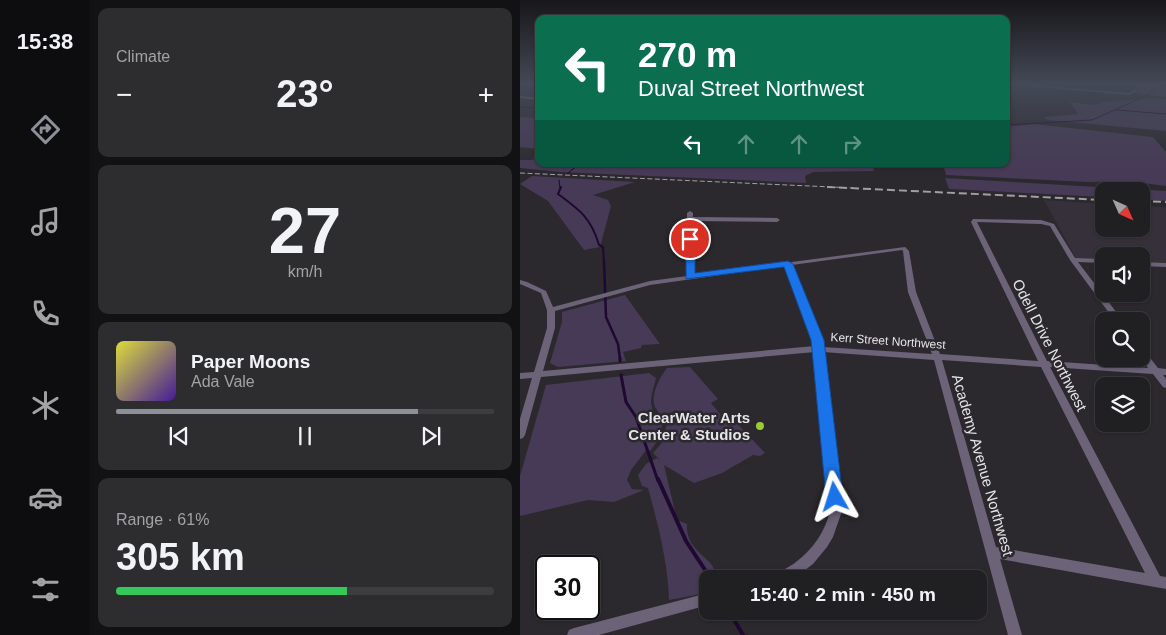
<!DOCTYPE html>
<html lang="en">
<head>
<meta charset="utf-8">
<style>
	:root { --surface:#201f22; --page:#2d2c2f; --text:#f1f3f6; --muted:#a2a2a5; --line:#3d3d40; --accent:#8c9099 }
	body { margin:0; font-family:Arial,sans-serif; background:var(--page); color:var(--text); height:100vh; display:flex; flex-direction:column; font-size:19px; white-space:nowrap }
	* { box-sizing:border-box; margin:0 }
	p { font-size:16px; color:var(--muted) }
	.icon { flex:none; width:28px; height:28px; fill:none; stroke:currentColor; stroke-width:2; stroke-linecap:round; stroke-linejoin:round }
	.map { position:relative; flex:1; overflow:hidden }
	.sheet { display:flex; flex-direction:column; gap:8px; padding:8px; background:#121113; width:430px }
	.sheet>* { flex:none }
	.hud { position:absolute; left:15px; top:15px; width:475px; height:152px; border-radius:10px; box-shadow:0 1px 4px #0004,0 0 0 1px var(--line); background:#0b6e4f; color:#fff; overflow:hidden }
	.needle { width:32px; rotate:135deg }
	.buttons { position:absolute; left:575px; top:182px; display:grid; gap:10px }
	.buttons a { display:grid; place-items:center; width:55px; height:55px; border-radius:10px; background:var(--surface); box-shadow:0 1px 4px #0004,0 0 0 1px var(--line); font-size:25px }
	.speed { position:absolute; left:15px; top:555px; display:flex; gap:10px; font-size:25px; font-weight:700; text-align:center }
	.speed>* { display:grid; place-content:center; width:65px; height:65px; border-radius:50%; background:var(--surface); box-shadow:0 1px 4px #0004,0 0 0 1px var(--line); line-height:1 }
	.speed .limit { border:2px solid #111; border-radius:8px; background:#fff; color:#111 }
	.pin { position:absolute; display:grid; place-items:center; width:42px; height:42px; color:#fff; margin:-21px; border:2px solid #fff; border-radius:50%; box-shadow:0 1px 5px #0007 }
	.me { position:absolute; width:55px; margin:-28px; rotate:354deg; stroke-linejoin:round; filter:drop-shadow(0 0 4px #0008) }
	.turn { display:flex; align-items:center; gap:18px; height:105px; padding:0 20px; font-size:22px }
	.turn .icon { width:65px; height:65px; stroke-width:2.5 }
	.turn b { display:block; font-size:35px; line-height:42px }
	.lanes { display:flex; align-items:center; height:48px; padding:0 20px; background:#0003; justify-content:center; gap:25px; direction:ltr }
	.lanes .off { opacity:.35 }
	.big { font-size:38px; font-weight:700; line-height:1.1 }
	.sheet .card { flex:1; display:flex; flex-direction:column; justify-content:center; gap:8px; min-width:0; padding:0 18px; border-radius:10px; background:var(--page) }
	.sheet .dial { align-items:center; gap:0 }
	.dial b { font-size:65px; line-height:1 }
	.song { display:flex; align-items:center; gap:15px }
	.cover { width:60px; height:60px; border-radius:8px; background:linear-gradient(135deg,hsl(60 70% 55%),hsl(260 70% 35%)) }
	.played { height:5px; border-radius:2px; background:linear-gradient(90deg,var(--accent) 80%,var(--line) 80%) }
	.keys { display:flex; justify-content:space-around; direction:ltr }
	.heat { display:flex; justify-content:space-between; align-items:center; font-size:28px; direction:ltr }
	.charge { height:8px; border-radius:4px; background:linear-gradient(90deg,#34c759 61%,var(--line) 0) }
	.trip { position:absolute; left:179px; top:570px; width:288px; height:50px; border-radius:10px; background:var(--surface); box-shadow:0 1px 4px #0004,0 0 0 1px var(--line); font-weight:700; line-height:50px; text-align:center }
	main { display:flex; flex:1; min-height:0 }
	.dock { display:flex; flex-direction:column; width:90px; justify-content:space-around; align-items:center; background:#0d0c0e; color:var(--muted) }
	.dock .icon { width:35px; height:35px }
	.dock .selected { color:var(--accent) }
	.dock b { font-size:22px; color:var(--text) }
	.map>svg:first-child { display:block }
	.built { fill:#35303a }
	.green { fill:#473a56 }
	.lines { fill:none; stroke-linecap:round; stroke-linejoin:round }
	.stream-far4 { stroke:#1f0831; stroke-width:1 }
	.stream-far3 { stroke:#1f0831; stroke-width:2 }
	.stream-far2 { stroke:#1f0831; stroke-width:2.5 }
	.stream-far1 { stroke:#1f0831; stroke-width:3 }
	.stream { stroke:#1f0831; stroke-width:4 }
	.minor { fill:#6d6379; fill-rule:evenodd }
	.rail-far1 { stroke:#a09fa2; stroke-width:1; stroke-dasharray:5 2.5; stroke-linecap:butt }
	.rail { stroke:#a09fa2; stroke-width:2; stroke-dasharray:8 4; stroke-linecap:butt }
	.route { fill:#1a73e8; stroke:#114b97 }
	.poi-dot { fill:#9bcb33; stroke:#2b292e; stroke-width:2 }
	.labels { text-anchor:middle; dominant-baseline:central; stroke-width:5; stroke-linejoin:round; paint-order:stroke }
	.street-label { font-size:12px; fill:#e5e4e7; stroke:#2b292e }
	.near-street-label { font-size:15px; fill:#e5e4e7; stroke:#2b292e }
	.near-poi-label { font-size:15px; font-weight:bold; fill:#e5e4e7; stroke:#2b292e; text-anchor:end }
</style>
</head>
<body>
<main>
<nav class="dock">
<b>15:38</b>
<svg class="icon selected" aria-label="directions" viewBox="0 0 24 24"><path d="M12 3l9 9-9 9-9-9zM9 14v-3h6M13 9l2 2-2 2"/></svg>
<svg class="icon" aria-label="music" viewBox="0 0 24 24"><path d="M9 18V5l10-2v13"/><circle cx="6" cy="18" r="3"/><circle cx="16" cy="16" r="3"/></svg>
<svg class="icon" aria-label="phone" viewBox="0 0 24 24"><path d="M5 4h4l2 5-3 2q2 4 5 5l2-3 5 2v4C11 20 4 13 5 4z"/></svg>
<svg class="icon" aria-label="climate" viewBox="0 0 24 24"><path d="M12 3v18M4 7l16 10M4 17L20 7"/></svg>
<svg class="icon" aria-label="car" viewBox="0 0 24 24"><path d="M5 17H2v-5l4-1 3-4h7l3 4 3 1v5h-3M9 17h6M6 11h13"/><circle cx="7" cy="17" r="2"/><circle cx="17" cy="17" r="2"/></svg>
<svg class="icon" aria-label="filters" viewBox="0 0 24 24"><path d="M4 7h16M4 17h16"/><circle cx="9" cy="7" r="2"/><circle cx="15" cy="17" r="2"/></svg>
</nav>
<section class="sheet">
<div class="card"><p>Climate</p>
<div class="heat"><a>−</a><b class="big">23°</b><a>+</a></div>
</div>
<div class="card dial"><b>27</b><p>km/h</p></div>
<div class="card">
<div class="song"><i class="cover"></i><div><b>Paper Moons</b><p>Ada Vale</p></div></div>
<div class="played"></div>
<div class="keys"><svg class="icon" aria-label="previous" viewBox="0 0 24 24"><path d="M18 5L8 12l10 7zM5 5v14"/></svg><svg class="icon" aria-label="pause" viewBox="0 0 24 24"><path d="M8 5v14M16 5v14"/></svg><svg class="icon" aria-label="next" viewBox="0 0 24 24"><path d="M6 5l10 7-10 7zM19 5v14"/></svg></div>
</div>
<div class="card"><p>Range · 61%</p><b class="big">305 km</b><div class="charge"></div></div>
</section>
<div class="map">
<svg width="646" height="635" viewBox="0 0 646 635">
	<rect width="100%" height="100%" fill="#2b292e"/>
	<path class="built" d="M524 200 584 204V229H621V206L646 207V263L621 262V256H584V259L556 258Z"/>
	<path class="green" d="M620 83H646V97L617 94Z
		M635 98 646 99V131L528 120 523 117 558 114 550 102 576 105 583 102Z
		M0 117 19 118V149L0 147Z
		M514 124 633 137 646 152V186L607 181 568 182 426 175 423 164H486V127Z
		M19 156V164H352L354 171 293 172 285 176 286 183 40 172 0 168V160H12Z
		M12 176 115 182 73 195 88 200 91 206 80 247 64 250 28 201 0 184Z
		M425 178 646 191V201L621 199V191H584V197L429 189Z
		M105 295 140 344 122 345 121 348 103 352 106 361 38 367 30 363 42 322V312Z
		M170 367 198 399 191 403 205 420 211 417 245 453 240 456 233 455 202 473 174 483 144 465 157 520 167 524C165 555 199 557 195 579H188L186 593 149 600C148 563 138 524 128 488L122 486 118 475 126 464 137 458 142 462 133 453 141 444 147 424C144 418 138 413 135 407 130 395 140 377 147 368Z
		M129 373 136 378C130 402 127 405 142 425L141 436 130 451 127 449 111 470 107 480 112 489 124 490 94 502 68 500 0 516V476L26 385Z"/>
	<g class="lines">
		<path class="stream-far4" d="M0 107 19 108
			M597 110 646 114
			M486 125 572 120 628 95 636 87 646 85
			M47 174 59 164
			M39 180 40 188"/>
		<path class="stream-far3" d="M41 187 38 194C60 210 71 218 79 245L83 247 84 264"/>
		<path class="stream-far2" d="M84 262 86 317 98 344 100 359"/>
		<path class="stream-far1" d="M100 358V361
			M101 375 106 402 116 417 138 481"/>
		<path class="stream" d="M138 479 166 541 191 579
			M212 616 223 635"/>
		<path class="minor" d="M486 83 609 93 615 89 618 90 610 95 486 84Z
			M0 96 19 98V100L0 98Z
			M170 211 173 213V217L257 218 260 220 257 222 173 221V275L385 247 389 251 396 292 420 354 518 361 451 222 453 219 521 220 534 224 555 258 584 259V263L558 262 603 321H595L550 260 530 226 521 224 457 222 527 361 628 368 621 358V349L624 350 638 368 646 369V375H643L646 379V388L643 387 633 374 530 367 640 576 646 577V589L480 559 502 635H488L414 360 303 352 322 511 313 537 307 547 293 564 273 579H254C257 571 269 568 276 562 293 549 305 532 310 511L295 352 21 377 5 435 3 438 0 439V419L12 378 0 379V373L14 372 27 328V310L21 293 0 284V280L7 282 26 291 33 307 130 281 167 276V213ZM382 250 383 251 388 292 412 354 303 347 302 340 272 265ZM266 266 294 340 295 346 23 371 35 328V311L130 285ZM422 360 521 367 625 573 476 547Z
			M621 262 646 263V267L621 266Z
			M188 593V605L79 635H47L49 630 54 628Z"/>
		<path class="rail-far1" d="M0 173 334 188"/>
		<path class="rail" d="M307 187 584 200
			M621 201 646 202"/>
	</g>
	<linearGradient id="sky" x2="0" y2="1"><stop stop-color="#181719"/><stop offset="0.49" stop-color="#444957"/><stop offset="1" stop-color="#444957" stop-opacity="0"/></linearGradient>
	<rect width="646" height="171" fill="url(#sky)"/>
	<path class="route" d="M170 236 175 239V273L268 261 273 264 304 340 323 497 320 503 315 505 309 503 306 497 291 340 264 267 166 279V239Z"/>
	<circle class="poi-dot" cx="240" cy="426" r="5"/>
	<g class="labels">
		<g class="street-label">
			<text transform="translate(368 341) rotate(4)">Kerr Street Northwest</text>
		</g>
		<g class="near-street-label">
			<text transform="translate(530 345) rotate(63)">Odell Drive Northwest</text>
			<text transform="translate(463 465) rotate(74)">Academy Avenue Northwest</text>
		</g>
		<g class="near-poi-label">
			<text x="230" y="417">ClearWater Arts<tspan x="230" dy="17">Center &amp; Studios</tspan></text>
		</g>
	</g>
</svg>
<div class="buttons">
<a><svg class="needle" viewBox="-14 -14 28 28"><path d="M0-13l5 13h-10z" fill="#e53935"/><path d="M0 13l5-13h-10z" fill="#a2a2a5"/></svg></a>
<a><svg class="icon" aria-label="sound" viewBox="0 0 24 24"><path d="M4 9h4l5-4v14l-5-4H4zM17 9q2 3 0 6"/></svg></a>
<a><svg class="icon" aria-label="search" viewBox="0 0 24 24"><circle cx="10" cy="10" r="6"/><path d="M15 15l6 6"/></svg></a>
<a><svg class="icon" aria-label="layers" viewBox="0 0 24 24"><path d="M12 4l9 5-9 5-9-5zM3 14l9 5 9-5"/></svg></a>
</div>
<div class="speed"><div class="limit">30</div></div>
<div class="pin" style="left:170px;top:239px;background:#d93025"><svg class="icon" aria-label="arrive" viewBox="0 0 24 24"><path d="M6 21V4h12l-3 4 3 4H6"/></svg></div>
<svg class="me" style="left:315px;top:497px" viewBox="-20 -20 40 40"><path d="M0-17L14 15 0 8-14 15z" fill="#1a73e8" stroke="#fff" stroke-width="4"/></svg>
<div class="trip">15:40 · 2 min · 450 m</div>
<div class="hud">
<div class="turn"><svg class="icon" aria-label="left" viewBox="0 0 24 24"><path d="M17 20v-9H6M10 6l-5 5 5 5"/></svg><div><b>270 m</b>Duval Street Northwest</div></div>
<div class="lanes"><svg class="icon" aria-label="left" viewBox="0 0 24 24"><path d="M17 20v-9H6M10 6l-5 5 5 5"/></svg><svg class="icon off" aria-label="ahead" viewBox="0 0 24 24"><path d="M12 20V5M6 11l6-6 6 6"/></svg><svg class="icon off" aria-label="ahead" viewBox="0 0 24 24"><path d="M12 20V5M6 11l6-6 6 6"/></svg><svg class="icon off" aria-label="right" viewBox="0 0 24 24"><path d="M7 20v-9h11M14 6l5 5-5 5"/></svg></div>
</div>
</div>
</main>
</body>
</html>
